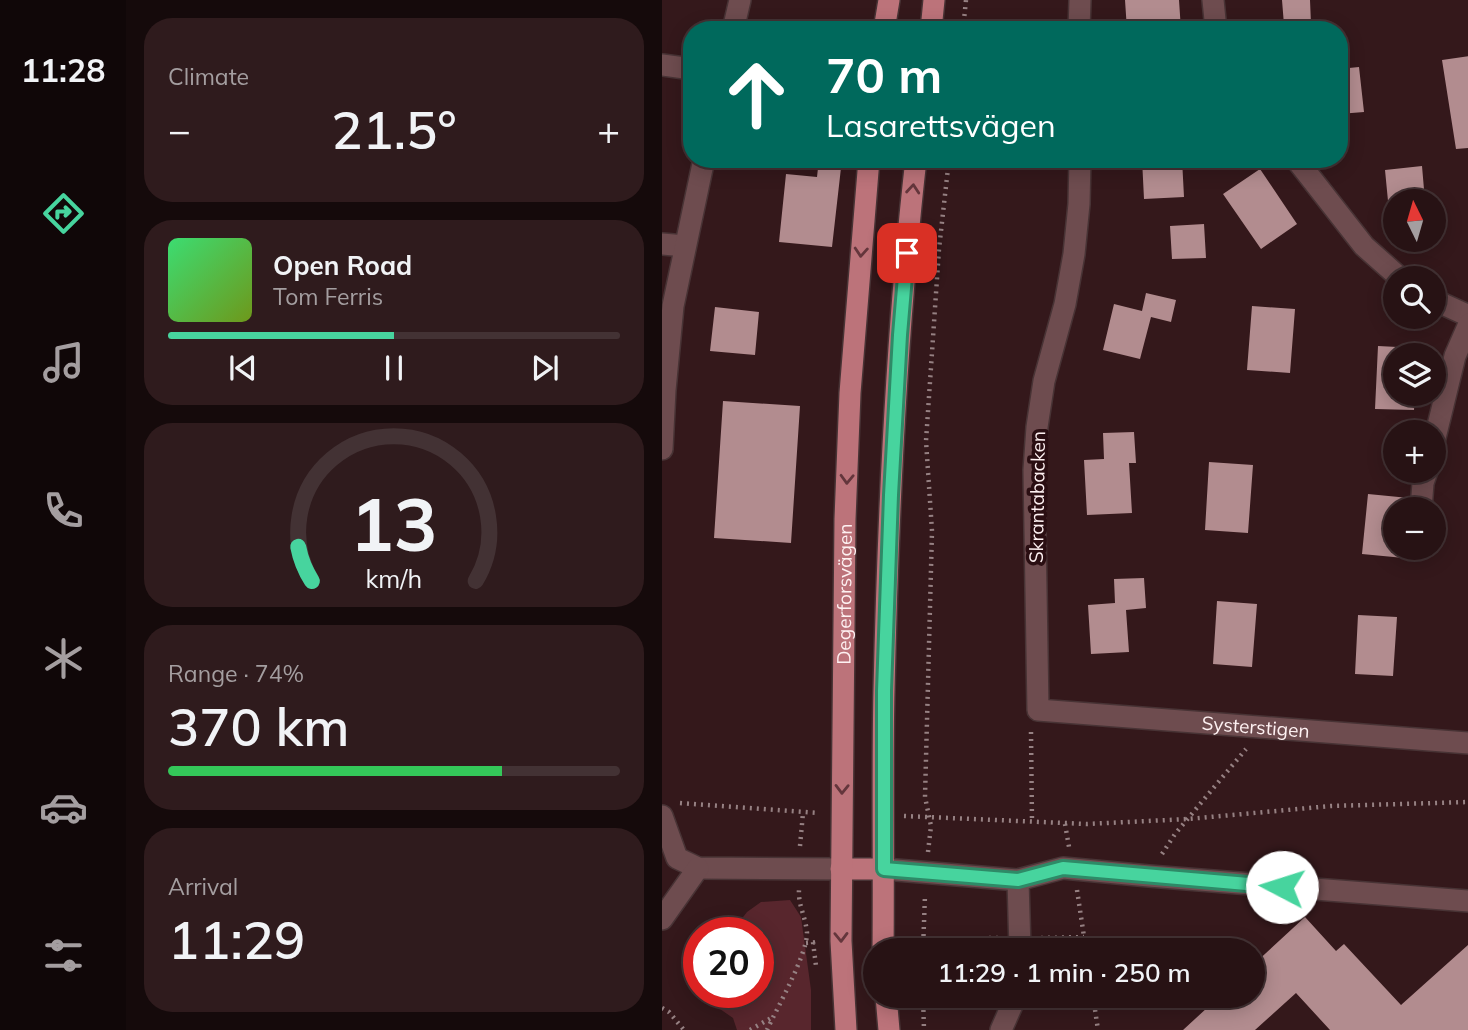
<!DOCTYPE html>
<html lang="en">
<head>
<meta charset="utf-8">
<style>
	:root { --surface:#271214; --page:#2f1b1d; --text:#f1f3f6; --muted:#a49ea0; --line:#433234; --accent:#47d49e }
	body { margin:0; font-family:Mulish,sans-serif; background:var(--page); color:var(--text); height:100vh; display:flex; flex-direction:column; font-size:26px; white-space:nowrap }
	* { box-sizing:border-box; margin:0 }
	p { font-size:23px; color:var(--muted) }
	.icon { flex:none; width:38px; height:38px; fill:none; stroke:currentColor; stroke-width:2; stroke-linecap:round; stroke-linejoin:round }
	.map { position:relative; flex:1; overflow:hidden }
	.side { display:flex; flex-direction:column; gap:18px; padding:18px; background:#150a0b; width:536px }
	.side>* { flex:none }
	.banner { position:absolute; left:21px; top:21px; width:665px; height:147px; border-radius:28px; box-shadow:0 4px 18px #0003,0 0 0 2px var(--line); background:#00695c; color:#fff; overflow:hidden }
	.needle { width:46px; rotate:355deg }
	.fabs { position:absolute; left:721px; top:189px; display:grid; gap:14px }
	.fabs a { display:grid; place-items:center; width:63px; height:63px; border-radius:50%; background:var(--surface); box-shadow:0 4px 18px #0003,0 0 0 2px var(--line); font-size:35px }
	.speed { position:absolute; left:21px; top:917px; display:flex; gap:14px; font-size:35px; font-weight:700; text-align:center }
	.speed>* { display:grid; place-content:center; width:91px; height:91px; border-radius:50%; background:var(--surface); box-shadow:0 4px 18px #0003,0 0 0 2px var(--line); line-height:1 }
	.speed .limit { border:10px solid #d22; background:#fff; color:#111 }
	.pin { position:absolute; display:grid; place-items:center; width:60px; height:60px; color:#fff; margin:-30px; border-radius:14px; box-shadow:0 4px 10px #0006 }
	.me { position:absolute; width:77px; margin:-38px; rotate:275deg; stroke-linejoin:round; filter:drop-shadow(0 0 5px #0008) }
	.turn { display:flex; align-items:center; gap:24px; height:147px; padding:0 28px; font-size:32px }
	.turn .icon { width:91px; height:91px; stroke-width:2.5 }
	.turn b { display:block; font-size:49px; line-height:60px }
	.big { font-size:52px; font-weight:600; line-height:1.1 }
	.side .tile { flex:1; display:flex; flex-direction:column; justify-content:center; gap:10px; min-width:0; padding:0 24px; border-radius:28px; background:var(--page) }
	.side .dial { align-items:center; gap:0 }
	.dial svg { height:182px; overflow:visible; fill:none; stroke:var(--line); stroke-width:7; stroke-linecap:round; text-anchor:middle }
	.dial text { fill:var(--text); stroke:none }
	.song { display:flex; align-items:center; gap:21px }
	.cover { width:84px; height:84px; border-radius:10px; background:linear-gradient(135deg,hsl(140 70% 55%),hsl(80 70% 35%)) }
	.played { height:7px; border-radius:4px; background:linear-gradient(90deg,var(--accent) 50%,var(--line) 50%) }
	.keys { display:flex; justify-content:space-around; direction:ltr }
	.heat { display:flex; justify-content:space-between; align-items:center; font-size:38px; direction:ltr }
	.charge { height:10px; border-radius:5px; background:linear-gradient(90deg,#34c759 74%,var(--line) 0) }
	.trip { position:absolute; left:201px; top:938px; width:402px; height:70px; border-radius:35px; background:var(--surface); box-shadow:0 4px 18px #0003,0 0 0 2px var(--line); font-weight:600; line-height:70px; text-align:center }
	main { display:flex; flex:1; min-height:0 }
	.menu { display:flex; flex-direction:column; width:126px; justify-content:space-around; align-items:center; background:#100708; color:var(--muted) }
	.menu .icon { width:49px; height:49px }
	.menu .active { color:var(--accent) }
	.menu b { font-size:32px; color:var(--text) }
	.map>svg:first-child { display:block }
	.green { fill:#58262d }
	.building { fill:#b28c8f }
	.lines { fill:none; stroke-linecap:round; stroke-linejoin:round }
	.minor-casing { stroke:#483335; stroke-width:24 }
	.major-casing { stroke:#483335; stroke-width:24 }
	.path { stroke:#968183; stroke-width:4.5; stroke-dasharray:2 5; stroke-linecap:butt }
	.minor { stroke:#6e4c4f; stroke-width:21 }
	.major { stroke:#bc737a; stroke-width:21 }
	.oneway { stroke:#64363c }
	.route-casing { stroke:#2e8a67; stroke-width:18 }
	.route { stroke:#47d49e; stroke-width:12 }
	.labels { text-anchor:middle; dominant-baseline:central; stroke-width:7; stroke-linejoin:round; paint-order:stroke }
	.street-label { font-size:19px; fill:#fef1f2; stroke:#2a0e12 }
</style>
</head>
<body>
<main>
<nav class="menu">
<b>11:28</b>
<svg class="icon active" aria-label="directions" viewBox="0 0 24 24"><path d="M12 3l9 9-9 9-9-9zM9 14v-3h6M13 9l2 2-2 2"/></svg>
<svg class="icon" aria-label="music" viewBox="0 0 24 24"><path d="M9 18V5l10-2v13"/><circle cx="6" cy="18" r="3"/><circle cx="16" cy="16" r="3"/></svg>
<svg class="icon" aria-label="phone" viewBox="0 0 24 24"><path d="M5 4h4l2 5-3 2q2 4 5 5l2-3 5 2v4C11 20 4 13 5 4z"/></svg>
<svg class="icon" aria-label="climate" viewBox="0 0 24 24"><path d="M12 3v18M4 7l16 10M4 17L20 7"/></svg>
<svg class="icon" aria-label="car" viewBox="0 0 24 24"><path d="M5 17H2v-5l4-1 3-4h7l3 4 3 1v5h-3M9 17h6M6 11h13"/><circle cx="7" cy="17" r="2"/><circle cx="17" cy="17" r="2"/></svg>
<svg class="icon" aria-label="filters" viewBox="0 0 24 24"><path d="M4 7h16M4 17h16"/><circle cx="9" cy="7" r="2"/><circle cx="15" cy="17" r="2"/></svg>
</nav>
<section class="side">
<div class="tile"><p>Climate</p>
<div class="heat"><a>−</a><b class="big">21.5°</b><a>+</a></div>
</div>
<div class="tile">
<div class="song"><i class="cover"></i><div><b>Open Road</b><p>Tom Ferris</p></div></div>
<div class="played"></div>
<div class="keys"><svg class="icon" aria-label="previous" viewBox="0 0 24 24"><path d="M18 5L8 12l10 7zM5 5v14"/></svg><svg class="icon" aria-label="pause" viewBox="0 0 24 24"><path d="M8 5v14M16 5v14"/></svg><svg class="icon" aria-label="next" viewBox="0 0 24 24"><path d="M6 5l10 7-10 7zM19 5v14"/></svg></div>
</div>
<div class="tile dial"><svg viewBox="0 0 100 80">
<path d="M14 69A42 42 0 1 1 86 69"/>
<path d="M14 69A42 42 0 0 1 8 54" stroke="#47d49e"/>
<text x="50" y="56" font-size="32" font-weight="700">13</text>
<text x="50" y="72" font-size="11">km/h</text>
</svg></div>
<div class="tile"><p>Range · 74%</p><b class="big">370 km</b><div class="charge"></div></div>
<div class="tile"><p>Arrival</p><b class="big">11:29</b></div>
</section>
<div class="map">
<svg width="807" height="1030" viewBox="0 0 807 1030">
	<rect width="100%" height="100%" fill="#34181b"/>
	<path class="green" d="M128 900 139 917 149 990V1030H75L71 1018 58 1009 54 992H96V933H70L71 930 85 912 99 902Z"/>
	<path class="building" d="M463 0H517L519 30H465Z
		M620 0H648L649 24 622 25Z
		M807 56V148L794 149 780 60Z
		M697 67 702 112 677 114V69Z
		M157 159H180L170 247 117 242 124 174 155 177Z
		M480 159H520L522 197 482 199Z
		M760 166 763 201H726L723 170Z
		M598 169 635 224 599 249 561 194Z
		M542 224 544 258 510 259 508 226Z
		M484 293 514 300 509 322 489 317 478 359 441 350 452 304 480 311Z
		M590 306 633 309 628 373 585 370Z
		M53 307 97 312 93 355 48 351Z
		M716 346 755 348V355H733V394H753L752 410 713 409Z
		M61 401 138 406 129 543 52 538Z
		M472 432 474 463H467L470 513 425 515 422 460 442 459 441 433Z
		M547 462 591 465 586 533 543 530Z
		M706 494 747 498 746 509H733V548H743L742 558 700 554Z
		M482 578 484 608 464 610 467 652 429 654 426 605 453 603 452 579Z
		M555 601 595 604 590 667 551 664Z
		M696 615 735 617 731 676 693 674Z
		M643 917 674 951 682 944 739 1005 807 944V1030H668L634 993 593 1030H521L558 996H592V964Z"/>
	<g class="lines">
		<g class="minor-casing">
			<g id="minor">
				<path d="M551 0 554 30"/>
				<path d="M71 30 78 0"/>
				<path d="M417 30 418 0"/>
				<path d="M0 65 30 69"/>
				<path id="s1" d="M418 159 417 204 412 254 403 304 382 381 375 427 372 470 376 710 807 743"/>
				<path d="M634 159 702 246 738 278"/>
				<path d="M0 244 23 246"/>
				<path d="M772 300 807 316"/>
				<path d="M772 442 793 356 807 324"/>
				<path d="M0 449 3 390 11 306 42 159"/>
				<path d="M759 509 761 483 765 471"/>
				<path d="M0 816 15 858 36 868 179 869"/>
				<path d="M222 869 356 880 358 950"/>
				<path d="M356 880 401 868 487 876 807 901"/>
				<path d="M0 919 36 868"/>
				<path d="M339 1030 354 996"/>
			</g>
		</g>
		<g class="major-casing">
			<g id="major">
				<path d="M222 30 227 0"/>
				<path d="M269 30 272 0"/>
				<path d="M179 869H222"/>
				<path d="M221 950C222 863 220 776 222 690 226 513 234 335 254 159"/>
				<path d="M224 996 227 1030"/>
				<path id="s2" d="M184 1030 179 941 183 519 188 393 207 159"/>
			</g>
		</g>
		<path class="path" d="M301 30 304 0
			M369 732 370 822
			M18 803 156 813
			M242 816 425 824 526 819 669 806 807 802
			M403 824 407 847
			M138 846 141 813
			M266 852 269 826 263 797 270 531 264 441 277 249 287 159
			M500 854 513 834 584 749
			M415 890 424 950
			M379 938 422 937
			M243 939 336 938
			M151 942 154 966
			M144 943 157 942
			M261 950 263 895
			M261 996 262 1030
			M431 996 436 1030
			M0 1008 7 1012 22 1030
			M88 1030 109 1018
			M105 1030C115 1008 145 955 145 933 144 918 136 905 137 890"/>
		<use href="#minor" class="minor"/>
		<use href="#major" class="major"/>
	</g>
	<defs><path id="oneway-chevron" d="M-2-3.5L2.5 0L-2 3.5" fill="none" stroke-width="1.6" stroke-linecap="round" stroke-linejoin="round" transform="scale(1.75)"/></defs>
	<g class="oneway">
		<use href="#oneway-chevron" transform="translate(251 189) rotate(-85)"/>
		<use href="#oneway-chevron" transform="translate(199 252) rotate(94)"/>
		<use href="#oneway-chevron" transform="translate(185 479) rotate(92)"/>
		<use href="#oneway-chevron" transform="translate(180 789) rotate(91)"/>
		<use href="#oneway-chevron" transform="translate(179 937) rotate(89)"/>
	</g>
	<g class="lines">
		<g class="route-casing">
			<path id="route" d="M245 253 238 335 229 495 222 691V869L356 880 401 868 620 887"/>
		</g>
		<use href="#route" class="route"/>
	</g>
	<g class="labels">
		<g class="street-label">
			<text transform="translate(375 497) rotate(-89)">Skrantabacken</text>
			<text stroke="none"><textPath href="#s2" startOffset="436">Degerforsvägen</textPath></text>
			<text stroke="none"><textPath href="#s1" startOffset="774">Systerstigen</textPath></text>
		</g>
	</g>
</svg>
<div class="fabs">
<a><svg class="needle" viewBox="-14 -14 28 28"><path d="M0-13l5 13h-10z" fill="#e53935"/><path d="M0 13l5-13h-10z" fill="#a49ea0"/></svg></a>
<a><svg class="icon" aria-label="search" viewBox="0 0 24 24"><circle cx="10" cy="10" r="6"/><path d="M15 15l6 6"/></svg></a>
<a><svg class="icon" aria-label="layers" viewBox="0 0 24 24"><path d="M12 4l9 5-9 5-9-5zM3 14l9 5 9-5"/></svg></a>
<a>+</a>
<a>−</a>
</div>
<div class="speed"><div class="limit">20</div></div>
<div class="pin" style="left:245px;top:253px;background:#d93025"><svg class="icon" aria-label="arrive" viewBox="0 0 24 24"><path d="M6 21V4h12l-3 4 3 4H6"/></svg></div>
<svg class="me" style="left:620px;top:887px" viewBox="-20 -20 40 40"><circle r="19" fill="#fff"/><path d="M0-13L10 11 0 6-10 11z" fill="#47d49e"/></svg>
<div class="trip">11:29 · 1 min · 250 m</div>
<div class="banner">
<div class="turn"><svg class="icon" aria-label="ahead" viewBox="0 0 24 24"><path d="M12 20V5M6 11l6-6 6 6"/></svg><div><b>70 m</b>Lasarettsvägen</div></div>
</div>
</div>
</main>
</body>
</html>
